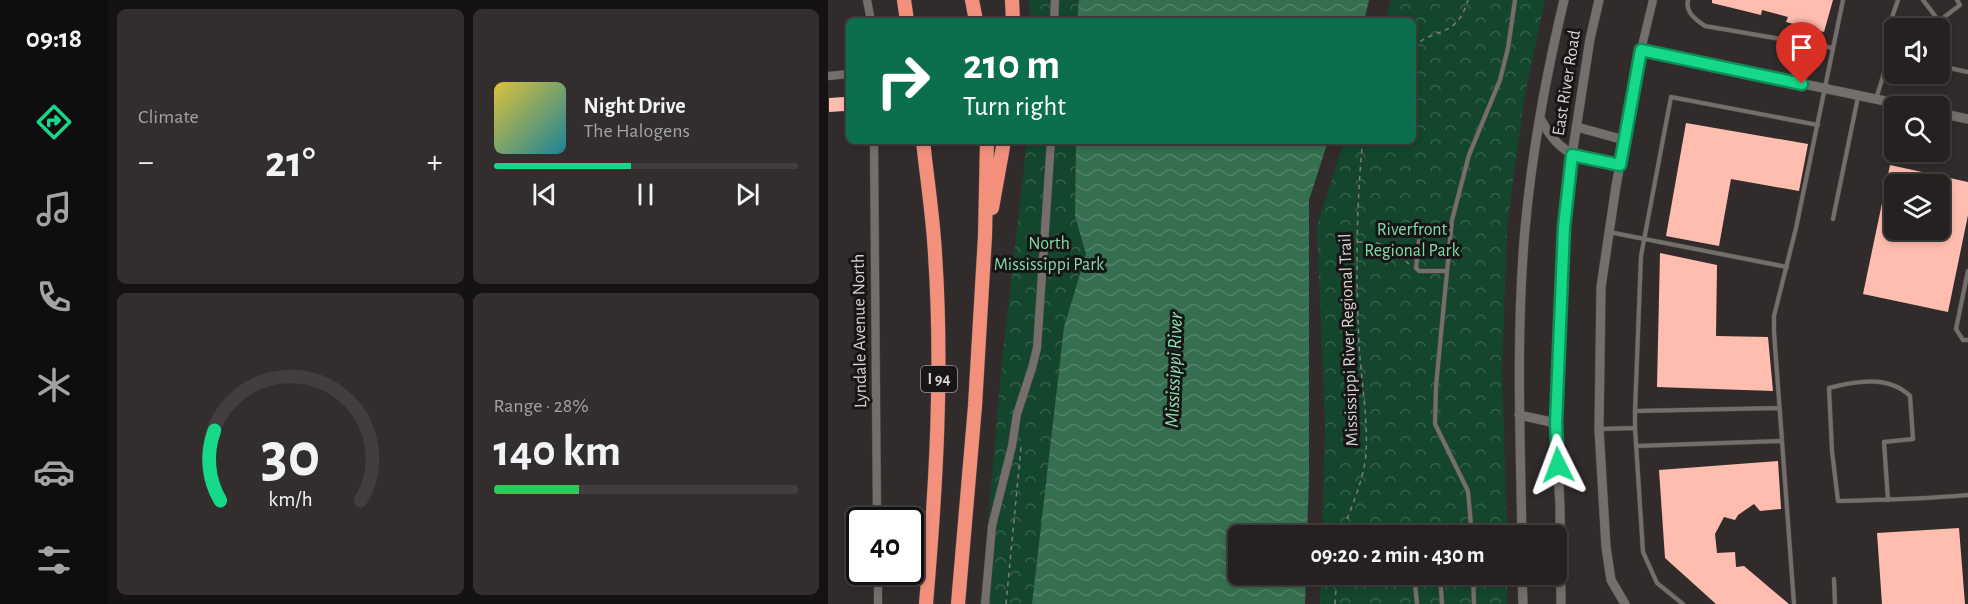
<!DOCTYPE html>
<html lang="en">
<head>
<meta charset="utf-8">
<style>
	:root { --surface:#252120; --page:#312e2d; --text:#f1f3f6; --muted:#a3a3a5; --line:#423e3e; --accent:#15d989 }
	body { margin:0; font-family:"Alegreya Sans",sans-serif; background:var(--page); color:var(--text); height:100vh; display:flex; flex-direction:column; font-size:22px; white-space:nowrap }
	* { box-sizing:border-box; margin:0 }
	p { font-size:20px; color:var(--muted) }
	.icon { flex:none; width:33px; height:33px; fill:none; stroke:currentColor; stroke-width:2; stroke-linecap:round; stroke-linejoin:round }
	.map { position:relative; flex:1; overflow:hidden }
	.details { display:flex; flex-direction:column; gap:9px; padding:9px; background:#141212; width:720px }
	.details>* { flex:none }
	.guide { position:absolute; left:18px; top:18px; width:570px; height:126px; border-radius:9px; box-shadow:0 3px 9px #0003,0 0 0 2px var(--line); background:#0b6e4f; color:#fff; overflow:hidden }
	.fabs { position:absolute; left:1056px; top:18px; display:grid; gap:12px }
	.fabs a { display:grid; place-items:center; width:66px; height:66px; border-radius:9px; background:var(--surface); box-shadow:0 3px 9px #0003,0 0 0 2px var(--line); font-size:30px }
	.speed { position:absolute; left:18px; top:507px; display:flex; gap:12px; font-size:30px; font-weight:700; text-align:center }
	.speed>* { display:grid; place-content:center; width:78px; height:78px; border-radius:50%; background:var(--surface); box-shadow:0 3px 9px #0003,0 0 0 2px var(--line); line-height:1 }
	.speed .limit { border:3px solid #111; border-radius:9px; background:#fff; color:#111 }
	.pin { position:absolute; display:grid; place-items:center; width:51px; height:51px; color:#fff; margin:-62px -26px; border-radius:50% 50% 50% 0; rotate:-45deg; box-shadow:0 0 6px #0007 }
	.pin .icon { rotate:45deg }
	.me { position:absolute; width:66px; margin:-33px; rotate:357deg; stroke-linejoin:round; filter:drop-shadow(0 0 4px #0008) }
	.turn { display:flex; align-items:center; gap:21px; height:126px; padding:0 18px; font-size:27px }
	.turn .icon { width:78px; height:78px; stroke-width:2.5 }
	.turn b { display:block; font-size:42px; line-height:51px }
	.big { font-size:45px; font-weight:700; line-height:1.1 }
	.details .card { flex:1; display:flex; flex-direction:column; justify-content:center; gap:9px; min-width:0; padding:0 21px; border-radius:9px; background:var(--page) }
	.details .dial { align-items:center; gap:0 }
	.dial svg { height:156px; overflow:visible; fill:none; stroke:var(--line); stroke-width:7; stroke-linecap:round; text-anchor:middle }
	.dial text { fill:var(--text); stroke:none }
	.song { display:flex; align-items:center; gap:18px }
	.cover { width:72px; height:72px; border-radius:9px; background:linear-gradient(135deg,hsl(50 70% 55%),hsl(190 70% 35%)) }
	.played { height:6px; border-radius:3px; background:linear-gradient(90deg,var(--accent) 45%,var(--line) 45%) }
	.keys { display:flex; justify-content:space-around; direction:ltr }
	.heat { display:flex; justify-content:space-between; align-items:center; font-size:33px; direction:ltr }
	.charge { height:9px; border-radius:4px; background:linear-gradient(90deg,#34c759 28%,var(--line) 0) }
	.details .tiles { flex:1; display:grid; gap:9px; grid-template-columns:repeat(2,1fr) }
	.trip { position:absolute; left:400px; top:525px; width:339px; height:60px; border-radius:9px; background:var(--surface); box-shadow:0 3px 9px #0003,0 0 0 2px var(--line); font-weight:700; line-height:60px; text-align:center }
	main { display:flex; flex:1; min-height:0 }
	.menu { display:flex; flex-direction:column; width:108px; justify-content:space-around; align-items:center; background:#0f0d0d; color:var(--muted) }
	.menu .icon { width:42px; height:42px }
	.menu .selected { color:var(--accent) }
	.menu b { font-size:27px; color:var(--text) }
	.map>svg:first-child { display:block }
	.park { fill:url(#park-crowns) }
	.water { fill:url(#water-waves) }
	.building { fill:#ffbdaf; fill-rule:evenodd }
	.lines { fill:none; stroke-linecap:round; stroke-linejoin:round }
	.service-casing { stroke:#4e4949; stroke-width:5 }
	.minor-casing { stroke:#4e4949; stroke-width:9 }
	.tertiary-casing { stroke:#4e4949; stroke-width:10 }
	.motorway-casing { stroke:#4e4949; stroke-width:15 }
	.path { stroke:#807c7b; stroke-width:1.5; stroke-dasharray:4.5 4.5; stroke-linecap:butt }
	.service { stroke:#746e6d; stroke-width:4 }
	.minor { stroke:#746e6d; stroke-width:8 }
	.tertiary { stroke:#746e6d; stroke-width:9 }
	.motorway { stroke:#f2907c; stroke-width:14 }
	.route-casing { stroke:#0e8d59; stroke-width:15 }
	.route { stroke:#15d989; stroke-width:10 }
	.labels { text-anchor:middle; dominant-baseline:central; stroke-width:6; stroke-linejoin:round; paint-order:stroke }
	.shield { fill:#171515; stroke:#9d9a99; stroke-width:1.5 }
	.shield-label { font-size:16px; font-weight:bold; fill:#d6d3d2 }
	.street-label { font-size:18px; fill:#d6d3d2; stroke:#171515 }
	.park-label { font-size:18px; fill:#83d9a8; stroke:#171515 }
	.water-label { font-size:20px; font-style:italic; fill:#8ce2b1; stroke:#171515 }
</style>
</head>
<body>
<main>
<nav class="menu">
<b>09:18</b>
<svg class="icon selected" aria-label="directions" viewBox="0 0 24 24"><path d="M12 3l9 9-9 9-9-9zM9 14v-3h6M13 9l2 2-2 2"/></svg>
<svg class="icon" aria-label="music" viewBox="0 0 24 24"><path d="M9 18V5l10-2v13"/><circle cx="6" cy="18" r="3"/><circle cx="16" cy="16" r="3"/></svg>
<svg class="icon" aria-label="phone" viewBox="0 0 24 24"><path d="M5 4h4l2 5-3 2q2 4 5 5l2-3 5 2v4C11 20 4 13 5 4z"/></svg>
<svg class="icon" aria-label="climate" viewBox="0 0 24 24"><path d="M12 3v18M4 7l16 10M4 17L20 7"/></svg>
<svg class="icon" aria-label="car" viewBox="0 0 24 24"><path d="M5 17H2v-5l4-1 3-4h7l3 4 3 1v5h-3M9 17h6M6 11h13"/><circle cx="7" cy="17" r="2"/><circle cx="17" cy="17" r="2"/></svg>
<svg class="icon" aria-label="filters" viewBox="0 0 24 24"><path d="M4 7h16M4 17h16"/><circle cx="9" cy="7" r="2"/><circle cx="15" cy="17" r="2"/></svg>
</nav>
<section class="details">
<div class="tiles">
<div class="card"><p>Climate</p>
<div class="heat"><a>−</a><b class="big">21°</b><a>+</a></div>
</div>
<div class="card">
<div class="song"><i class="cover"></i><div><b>Night Drive</b><p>The Halogens</p></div></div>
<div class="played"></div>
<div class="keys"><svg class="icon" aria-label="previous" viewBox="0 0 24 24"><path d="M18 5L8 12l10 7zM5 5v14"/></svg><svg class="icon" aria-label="pause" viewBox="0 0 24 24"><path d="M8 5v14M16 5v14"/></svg><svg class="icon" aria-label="next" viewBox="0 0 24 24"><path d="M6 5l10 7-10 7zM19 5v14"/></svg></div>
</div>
<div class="card dial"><svg viewBox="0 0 100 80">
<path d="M14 69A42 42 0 1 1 86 69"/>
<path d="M14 69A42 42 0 0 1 11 33" stroke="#15d989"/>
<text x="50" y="56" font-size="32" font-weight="700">30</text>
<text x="50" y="72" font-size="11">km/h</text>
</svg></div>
<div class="card"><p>Range · 28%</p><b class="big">140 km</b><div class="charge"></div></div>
</div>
</section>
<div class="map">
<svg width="1140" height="604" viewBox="0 0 1140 604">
	<defs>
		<pattern id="park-crowns" width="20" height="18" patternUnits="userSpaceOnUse" patternTransform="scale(1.5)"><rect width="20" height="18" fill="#13462d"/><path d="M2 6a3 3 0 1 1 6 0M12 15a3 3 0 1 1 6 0" fill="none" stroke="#35604b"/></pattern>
		<pattern id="water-waves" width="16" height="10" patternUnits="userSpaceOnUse" patternTransform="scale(1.5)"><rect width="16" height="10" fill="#366f50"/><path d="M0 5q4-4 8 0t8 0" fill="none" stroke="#528368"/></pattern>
	</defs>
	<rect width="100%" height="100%" fill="#312c2b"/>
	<path class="park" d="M201 0H251L249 21H203Z
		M563 0H717L696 99 679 226 674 371 679 535H494L497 426 489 226 516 141H585V21H557Z
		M199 141H248L247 216 258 254 236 327 204 604H153L174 361Z
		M493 575H679V604H492Z"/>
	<path class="water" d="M251 0H541L536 21H249Z
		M248 141H500L481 200V480L479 535 411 536V574L478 575 477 604H204L236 327 258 254 247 216Z"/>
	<path class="building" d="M884 0H1005L996 32 958 22 960 17 934 10 933 15 884 3Z
		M16 97 17 111 1 112V98Z
		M858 123 980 144 971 191 903 179 891 246 838 236Z
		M1062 165 1140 182V215L1120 312 1035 294ZM1066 184H1112V230H1066Z
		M832 253 889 265 888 336 940 337 945 391 829 387Z
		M950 461 953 509 932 511 926 504 910 515 907 520 896 517 887 534 889 553 907 552 908 567 916 566 961 604H888L837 558 831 470Z
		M1131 528 1137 604H1054L1049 533Z"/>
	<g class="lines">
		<g class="service-casing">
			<path id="service" d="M860 0C857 12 868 20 877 26L1005 48
				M1095 0 1111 21 1132 5 1129 0
				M1112 66 1140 72
				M1048 99 1061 57 1063 20 1070 0
				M1005 219 1030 97
				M781 232 959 267
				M591 241 588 268 591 271H618
				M1140 271 1128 329 1135 340H1140
				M807 411 813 256 843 97 990 125
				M807 428 815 552 829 583 855 604
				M771 429 807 428V411L951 408
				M808 446 954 441
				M1060 500 1056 442 1085 439 1082 396C1061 375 1027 381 1001 388L1004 451 1010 501C1053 500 1097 499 1140 495
				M582 536 585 529 592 527H605L610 536
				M644 536 640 491 607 424 608 386 624 220 641 155 672 80 680 48 687 0
				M586 574 589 604
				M612 574 614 604
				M645 574 646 604
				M1006 579 1007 604
				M966 604 946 332V316L968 228 1015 0"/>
		</g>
		<g class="minor-casing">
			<path id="minor" d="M39 0 43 21
				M226 21 227 0
				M813 50 825 0
				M0 76 21 74
				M46 141 49 520
				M50 572V604
				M157 604 164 526 184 446 189 414 204 368 209 348 223 141"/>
		</g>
		<g class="tertiary-casing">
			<path id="tertiary" d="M1112 113 1140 119
				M712 118C734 160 750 155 792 164
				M749 127 796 140
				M691 415 728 423
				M694 536C692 434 688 331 697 229 704 152 718 75 736 0
				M694 574 695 604
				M733 604 732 507 728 423 736 227 744 155 762 39 771 0
				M797 604 783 580 778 547 771 429 773 287 788 186 813 50 1081 106"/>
		</g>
		<g class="motorway-casing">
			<path id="motorway" d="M76 0 79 21
				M144 0 148 21
				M184 0 185 21
				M95 141C99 179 105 216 107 254 115 371 108 487 98 604
				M164 208 176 141
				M130 604 147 406 157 236 159 141"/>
		</g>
		<path class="path" d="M585 47C609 26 628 39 640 0
			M530 242H546L562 247 581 264
			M513 536C522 509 536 481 538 453 540 416 533 380 531 344 528 278 528 213 534 148L537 141
			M178 604 193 447
			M507 604 509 574"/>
		<use href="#service" class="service"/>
		<use href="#minor" class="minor"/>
		<use href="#tertiary" class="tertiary"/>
		<use href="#motorway" class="motorway"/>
	</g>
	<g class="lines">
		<g class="route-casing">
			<path id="route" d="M730 465 728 423 736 227 744 155 792 165 813 50 974 84"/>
		</g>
		<use href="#route" class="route"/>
	</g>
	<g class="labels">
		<rect class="shield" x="93" y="366" width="36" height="26" rx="4.5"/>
		<g class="shield-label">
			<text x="111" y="379">I 94</text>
		</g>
		<g class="street-label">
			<text transform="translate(739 83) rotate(-81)">East River Road</text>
			<text transform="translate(32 331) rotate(-91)">Lyndale Avenue North</text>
			<text transform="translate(521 340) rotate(-92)">Mississippi River Regional Trail</text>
		</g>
		<g class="park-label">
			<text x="584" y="230">Riverfront<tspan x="584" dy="21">Regional Park</tspan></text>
			<text x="221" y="244">North<tspan x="221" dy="21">Mississippi Park</tspan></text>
		</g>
		<g class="water-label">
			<text transform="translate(346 370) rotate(-88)">Mississippi River</text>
		</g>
	</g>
</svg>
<div class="fabs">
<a><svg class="icon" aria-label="sound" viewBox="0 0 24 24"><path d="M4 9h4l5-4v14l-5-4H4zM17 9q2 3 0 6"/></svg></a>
<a><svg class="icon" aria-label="search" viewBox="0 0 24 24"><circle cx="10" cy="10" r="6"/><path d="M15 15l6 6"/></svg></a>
<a><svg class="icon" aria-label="layers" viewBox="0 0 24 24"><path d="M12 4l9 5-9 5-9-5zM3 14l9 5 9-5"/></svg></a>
</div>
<div class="speed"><div class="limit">40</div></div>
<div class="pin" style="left:974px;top:84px;background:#d93025"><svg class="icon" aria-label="arrive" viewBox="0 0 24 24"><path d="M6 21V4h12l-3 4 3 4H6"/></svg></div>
<svg class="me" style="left:730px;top:465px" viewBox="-20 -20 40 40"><path d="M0-17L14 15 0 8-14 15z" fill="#15d989" stroke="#fff" stroke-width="4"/></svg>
<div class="trip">09:20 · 2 min · 430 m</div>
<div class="guide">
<div class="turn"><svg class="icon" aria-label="right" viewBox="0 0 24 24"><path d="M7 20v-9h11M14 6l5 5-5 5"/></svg><div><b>210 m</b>Turn right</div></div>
</div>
</div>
</main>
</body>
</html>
